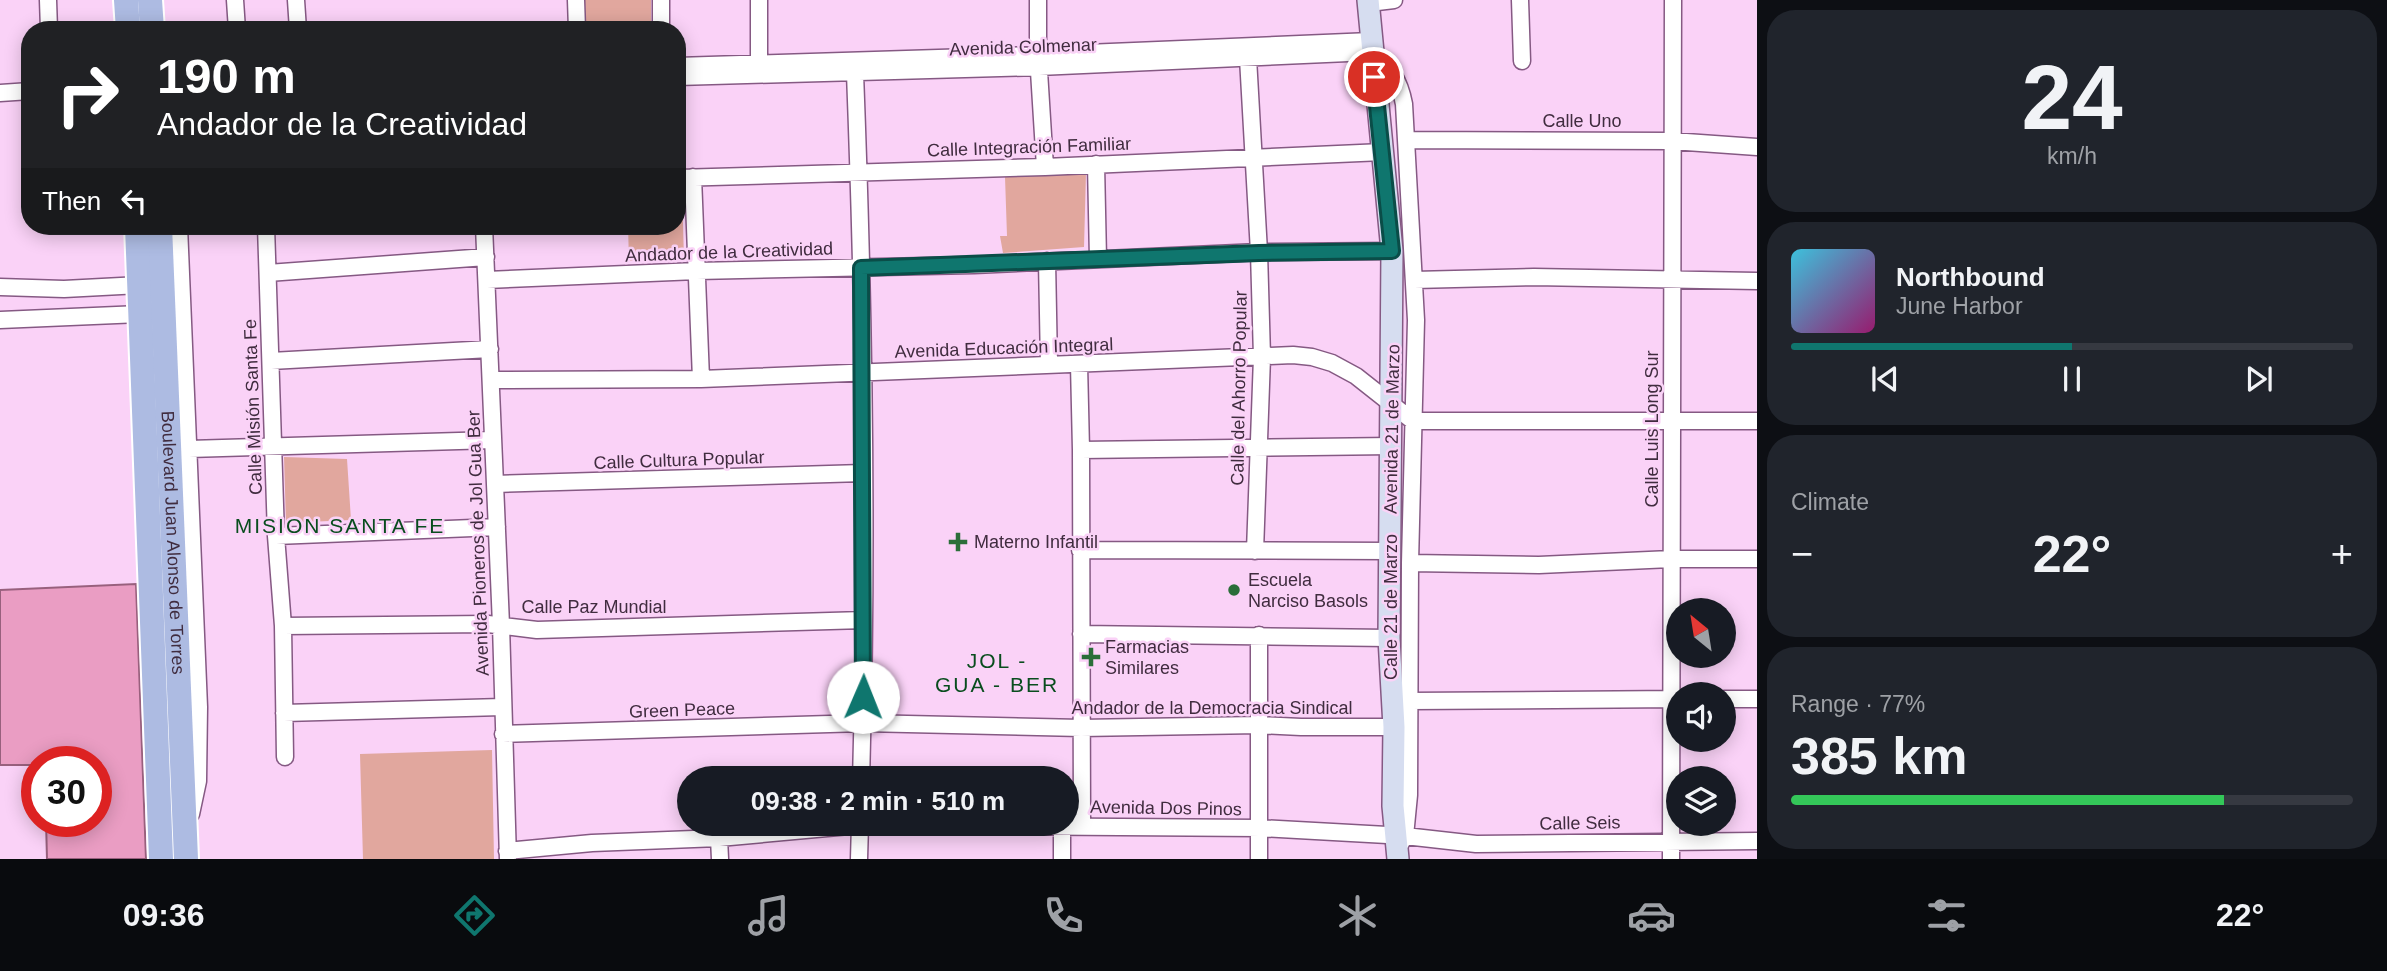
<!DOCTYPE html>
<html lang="en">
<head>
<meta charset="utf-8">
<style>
	:root { --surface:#171b24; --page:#20242c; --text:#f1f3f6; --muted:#9ea1a6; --line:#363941; --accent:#0f766e }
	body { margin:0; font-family:Arial,sans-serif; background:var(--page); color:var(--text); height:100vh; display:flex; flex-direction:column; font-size:26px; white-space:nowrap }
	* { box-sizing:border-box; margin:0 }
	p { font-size:23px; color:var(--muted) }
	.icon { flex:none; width:38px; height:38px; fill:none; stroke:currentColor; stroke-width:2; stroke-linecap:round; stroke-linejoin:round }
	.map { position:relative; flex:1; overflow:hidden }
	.drawer { display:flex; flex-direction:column; gap:10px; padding:10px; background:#0d0f14; width:630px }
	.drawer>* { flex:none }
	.hud { position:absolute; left:21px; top:21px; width:665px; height:214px; border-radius:28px; box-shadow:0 4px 18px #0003; background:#202124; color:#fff; overflow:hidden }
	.needle { width:46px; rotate:330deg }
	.buttons { position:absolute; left:1666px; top:598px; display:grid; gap:14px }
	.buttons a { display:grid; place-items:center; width:70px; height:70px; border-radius:50%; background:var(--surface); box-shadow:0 4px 18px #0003; font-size:35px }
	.speed { position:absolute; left:21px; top:746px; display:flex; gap:14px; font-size:35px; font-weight:700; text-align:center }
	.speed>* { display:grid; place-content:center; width:91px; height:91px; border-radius:50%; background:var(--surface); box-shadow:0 4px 18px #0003; line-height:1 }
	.speed .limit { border:10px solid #d22; background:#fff; color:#111 }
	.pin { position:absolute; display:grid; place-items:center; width:60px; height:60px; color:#fff; margin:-30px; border:4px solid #fff; border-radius:50%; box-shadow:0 2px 7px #0007 }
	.me { position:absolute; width:77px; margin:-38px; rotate:1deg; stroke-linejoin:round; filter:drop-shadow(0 0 5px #0008) }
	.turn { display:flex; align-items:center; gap:24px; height:147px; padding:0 21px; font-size:32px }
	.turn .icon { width:91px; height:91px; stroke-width:2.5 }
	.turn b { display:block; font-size:49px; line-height:60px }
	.then { display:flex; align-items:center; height:66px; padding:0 21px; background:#0003; gap:14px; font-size:26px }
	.big { font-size:52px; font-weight:700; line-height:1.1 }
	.drawer .widget { flex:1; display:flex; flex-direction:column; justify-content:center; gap:10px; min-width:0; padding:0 24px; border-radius:28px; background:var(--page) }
	.drawer .dial { align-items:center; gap:0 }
	.dial b { font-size:91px; line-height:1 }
	.song { display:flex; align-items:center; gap:21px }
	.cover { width:84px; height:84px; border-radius:10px; background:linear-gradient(135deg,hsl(190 70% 55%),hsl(320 70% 35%)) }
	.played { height:7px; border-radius:4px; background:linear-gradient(90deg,var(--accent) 50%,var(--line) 50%) }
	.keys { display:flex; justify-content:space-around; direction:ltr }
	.heat { display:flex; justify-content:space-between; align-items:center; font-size:38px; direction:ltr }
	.charge { height:10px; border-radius:5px; background:linear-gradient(90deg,#34c759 77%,var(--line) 0) }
	.trip { position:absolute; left:677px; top:766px; width:402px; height:70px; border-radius:35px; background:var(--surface); box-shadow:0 4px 18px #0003; font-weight:700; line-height:70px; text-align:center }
	.menu { display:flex; height:112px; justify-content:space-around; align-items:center; background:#090b0e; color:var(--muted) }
	.menu .icon { width:49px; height:49px }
	.menu .selected { color:var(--accent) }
	.menu b { font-size:32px; color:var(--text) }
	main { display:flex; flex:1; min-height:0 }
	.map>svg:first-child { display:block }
	.green { fill:#e1a79e }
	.building { fill:#ea9dc3; stroke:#98607d; stroke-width:2 }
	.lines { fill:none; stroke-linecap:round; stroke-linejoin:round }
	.street-casing { stroke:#855983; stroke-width:19 }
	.secondary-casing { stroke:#855983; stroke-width:24 }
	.primary-casing { stroke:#fff; stroke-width:28 }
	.street { stroke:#fff; stroke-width:16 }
	.secondary { stroke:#d6ddf0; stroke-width:21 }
	.primary { stroke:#adbbe2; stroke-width:24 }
	.route-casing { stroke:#0a4d48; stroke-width:18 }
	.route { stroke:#0f766e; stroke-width:12 }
	.poi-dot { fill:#2a6e39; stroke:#fad2f7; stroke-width:2.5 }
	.labels { text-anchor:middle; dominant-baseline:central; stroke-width:5; stroke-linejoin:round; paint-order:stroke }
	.street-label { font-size:18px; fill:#402c3f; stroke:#fad2f7 }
	.poi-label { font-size:18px; fill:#402c3f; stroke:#fad2f7; text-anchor:start }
	.quarter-label { font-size:21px; letter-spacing:2px; fill:#094d1e; stroke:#fad2f7 }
</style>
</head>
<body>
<main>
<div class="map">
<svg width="1757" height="859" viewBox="0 0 1757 859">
	<rect width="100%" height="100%" fill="#fad2f7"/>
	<path class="green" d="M581 0H651V30H581Z
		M1086 173 1084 247 1003 253 1000 236H1007L1005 177Z
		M677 186H682L684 260 629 261 628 226H677Z
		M284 457 347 459 351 520 286 523Z
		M492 750 494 859H363L360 754Z"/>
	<path class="building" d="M136 584 146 859H47L46 821H96V761H37V765H0V590Z"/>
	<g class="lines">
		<g class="street-casing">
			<path id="street" d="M48 0 49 30
				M235 0 237 30
				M296 0 298 30
				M576 0 577 30
				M661 0V30
				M1038 0V55L1045 167
				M1520 0 1522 61
				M1369 3 1394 0
				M1248 58 1259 252 1262 357 1255 551
				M677 66 1038 55 1371 41
				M759 73V0
				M855 73C864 308 868 544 861 779
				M677 77 1039 67 1371 52C1390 64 1400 82 1404 104L1416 320 1410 563 1409 795 1405 836 1398 848
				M0 93 30 91
				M1407 140 1672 141 1757 147
				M1096 164 1098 259
				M693 177 701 379
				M677 178 1045 167 1383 152
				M179 226 199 707 198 781 191 814
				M266 226 276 536 283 626 285 757
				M484 226 501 625 508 859
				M1047 261 1049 365
				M268 273 486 257
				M487 280 697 271 974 265 1259 252 1392 251
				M1414 280 1534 277 1757 281
				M0 287 64 289 140 285
				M0 320 140 314
				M271 361 490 349
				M1079 364 1081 450 1082 827
				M492 380 701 379 1293 355 1312 357 1332 363 1356 376 1413 421H1757
				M189 449 493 440
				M1081 450 1392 446
				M495 484 863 473
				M276 536 497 527
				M1080 550 1390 551
				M1410 563 1539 565 1671 559H1757
				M283 626 488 624 537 630 864 620
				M1081 634 1389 638
				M1259 635V859
				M1724 699H1757
				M1410 701 1678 699
				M284 713 502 707
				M503 734 863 723 1081 728 1259 725 1301 727H1394
				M719 838 720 859
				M507 851 592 843 719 838 860 825 1259 828 1405 836 1476 844 1757 841
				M859 859 860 824
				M1062 859V827
				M1671 859 1673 0"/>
		</g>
		<g class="secondary-casing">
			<path id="secondary" d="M1368 0 1392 251 1389 638 1394 727 1393 806 1398 859"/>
		</g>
		<g class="primary-casing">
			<g id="primary">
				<path d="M126 0 128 30"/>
				<path d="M150 0 152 30"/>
				<path d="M137 226 161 859"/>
				<path id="s1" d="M160 226 186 859"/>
			</g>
		</g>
		<use href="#street" class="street"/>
		<use href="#secondary" class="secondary"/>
		<use href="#primary" class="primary"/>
	</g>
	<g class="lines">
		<g class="route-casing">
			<path id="route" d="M863 697 861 268 1259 253 1392 251 1374 77"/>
		</g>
		<use href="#route" class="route"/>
	</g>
	<g class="poi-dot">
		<path d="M954.5 531.5h7v7h7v7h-7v7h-7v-7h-7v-7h7z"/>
		<circle cx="1234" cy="590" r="7"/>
		<path d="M1087.5 646.5h7v7h7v7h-7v7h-7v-7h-7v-7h7z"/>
	</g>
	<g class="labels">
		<g class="street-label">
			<text transform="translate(1023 47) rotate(-2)">Avenida Colmenar</text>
			<text x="1582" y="121">Calle Uno</text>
			<text transform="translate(1029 147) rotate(-2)">Calle Integración Familiar</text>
			<text transform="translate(729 252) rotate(-2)">Andador de la Creatividad</text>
			<text transform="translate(1004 348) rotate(-2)">Avenida Educación Integral</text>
			<text transform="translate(1239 388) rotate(-89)">Calle del Ahorro Popular</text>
			<text transform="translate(253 407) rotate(-92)">Calle Misión Santa Fe</text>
			<text transform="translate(1392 429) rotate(-89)">Avenida 21 de Marzo</text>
			<text transform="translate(1652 429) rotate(-90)">Calle Luis Long Sur</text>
			<text transform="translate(679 460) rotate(-2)">Calle Cultura Popular</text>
			<text stroke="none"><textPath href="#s1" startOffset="317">Boulevard Juan Alonso de Torres</textPath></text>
			<text transform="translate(478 543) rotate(-92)">Avenida Pioneros de Jol Gua Ber</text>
			<text x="594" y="607">Calle Paz Mundial</text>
			<text transform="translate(1391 607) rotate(-90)">Calle 21 de Marzo</text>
			<text x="1212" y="708">Andador de la Democracia Sindical</text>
			<text transform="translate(682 710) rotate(-2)">Green Peace</text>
			<text transform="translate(1166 808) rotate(1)">Avenida Dos Pinos</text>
			<text transform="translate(1580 823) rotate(-1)">Calle Seis</text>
		</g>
		<g class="poi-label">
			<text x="974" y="542">Materno Infantil</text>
			<text x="1248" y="580">Escuela<tspan x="1248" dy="21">Narciso Basols</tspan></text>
			<text x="1105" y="647">Farmacias<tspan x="1105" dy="21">Similares</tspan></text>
		</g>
		<g class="quarter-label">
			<text x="340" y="525">MISION SANTA FE</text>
			<text x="997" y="660">JOL -<tspan x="997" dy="24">GUA - BER</tspan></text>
		</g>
	</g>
</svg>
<div class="buttons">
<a><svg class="needle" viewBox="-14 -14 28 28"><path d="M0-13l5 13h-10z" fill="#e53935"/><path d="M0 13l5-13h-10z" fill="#9ea1a6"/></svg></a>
<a><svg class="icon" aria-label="sound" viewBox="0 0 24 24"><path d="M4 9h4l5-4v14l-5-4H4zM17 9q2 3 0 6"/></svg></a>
<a><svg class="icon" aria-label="layers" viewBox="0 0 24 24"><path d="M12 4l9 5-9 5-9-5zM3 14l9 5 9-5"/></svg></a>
</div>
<div class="speed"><div class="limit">30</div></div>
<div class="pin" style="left:1374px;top:77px;background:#d93025"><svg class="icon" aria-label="arrive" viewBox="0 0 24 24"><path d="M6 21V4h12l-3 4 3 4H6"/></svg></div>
<svg class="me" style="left:863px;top:697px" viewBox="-20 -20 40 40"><circle r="19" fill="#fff"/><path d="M0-13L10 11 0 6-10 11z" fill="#0f766e"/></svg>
<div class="trip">09:38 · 2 min · 510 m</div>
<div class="hud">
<div class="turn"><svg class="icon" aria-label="right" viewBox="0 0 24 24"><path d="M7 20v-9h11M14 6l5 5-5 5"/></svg><div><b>190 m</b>Andador de la Creatividad</div></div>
<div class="then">Then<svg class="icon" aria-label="left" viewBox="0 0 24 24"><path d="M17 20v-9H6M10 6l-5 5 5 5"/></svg></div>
</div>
</div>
<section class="drawer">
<div class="widget dial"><b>24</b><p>km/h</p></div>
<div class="widget">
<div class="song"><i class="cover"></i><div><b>Northbound</b><p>June Harbor</p></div></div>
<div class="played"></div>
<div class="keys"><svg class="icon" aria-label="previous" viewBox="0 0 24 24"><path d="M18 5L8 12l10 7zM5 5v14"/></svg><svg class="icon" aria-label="pause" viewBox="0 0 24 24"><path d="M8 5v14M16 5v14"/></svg><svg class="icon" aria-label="next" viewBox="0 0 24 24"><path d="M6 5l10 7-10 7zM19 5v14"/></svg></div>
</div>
<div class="widget"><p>Climate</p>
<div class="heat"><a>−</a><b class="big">22°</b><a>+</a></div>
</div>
<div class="widget"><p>Range · 77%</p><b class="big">385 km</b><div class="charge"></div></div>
</section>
</main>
<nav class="menu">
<b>09:36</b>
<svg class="icon selected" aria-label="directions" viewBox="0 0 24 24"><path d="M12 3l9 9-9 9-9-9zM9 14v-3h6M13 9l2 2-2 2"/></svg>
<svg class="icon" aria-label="music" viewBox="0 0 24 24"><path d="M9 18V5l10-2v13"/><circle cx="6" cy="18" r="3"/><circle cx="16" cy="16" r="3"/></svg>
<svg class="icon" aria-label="phone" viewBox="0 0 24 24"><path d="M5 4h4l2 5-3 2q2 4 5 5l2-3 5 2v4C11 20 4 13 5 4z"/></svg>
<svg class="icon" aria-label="climate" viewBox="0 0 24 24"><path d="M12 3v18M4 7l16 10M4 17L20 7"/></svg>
<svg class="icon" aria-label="car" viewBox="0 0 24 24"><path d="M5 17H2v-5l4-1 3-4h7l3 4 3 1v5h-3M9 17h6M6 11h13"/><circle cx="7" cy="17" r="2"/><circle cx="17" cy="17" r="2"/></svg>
<svg class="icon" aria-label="filters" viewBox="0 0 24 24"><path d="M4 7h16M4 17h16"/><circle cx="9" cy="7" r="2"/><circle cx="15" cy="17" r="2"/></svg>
<b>22°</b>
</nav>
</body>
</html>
